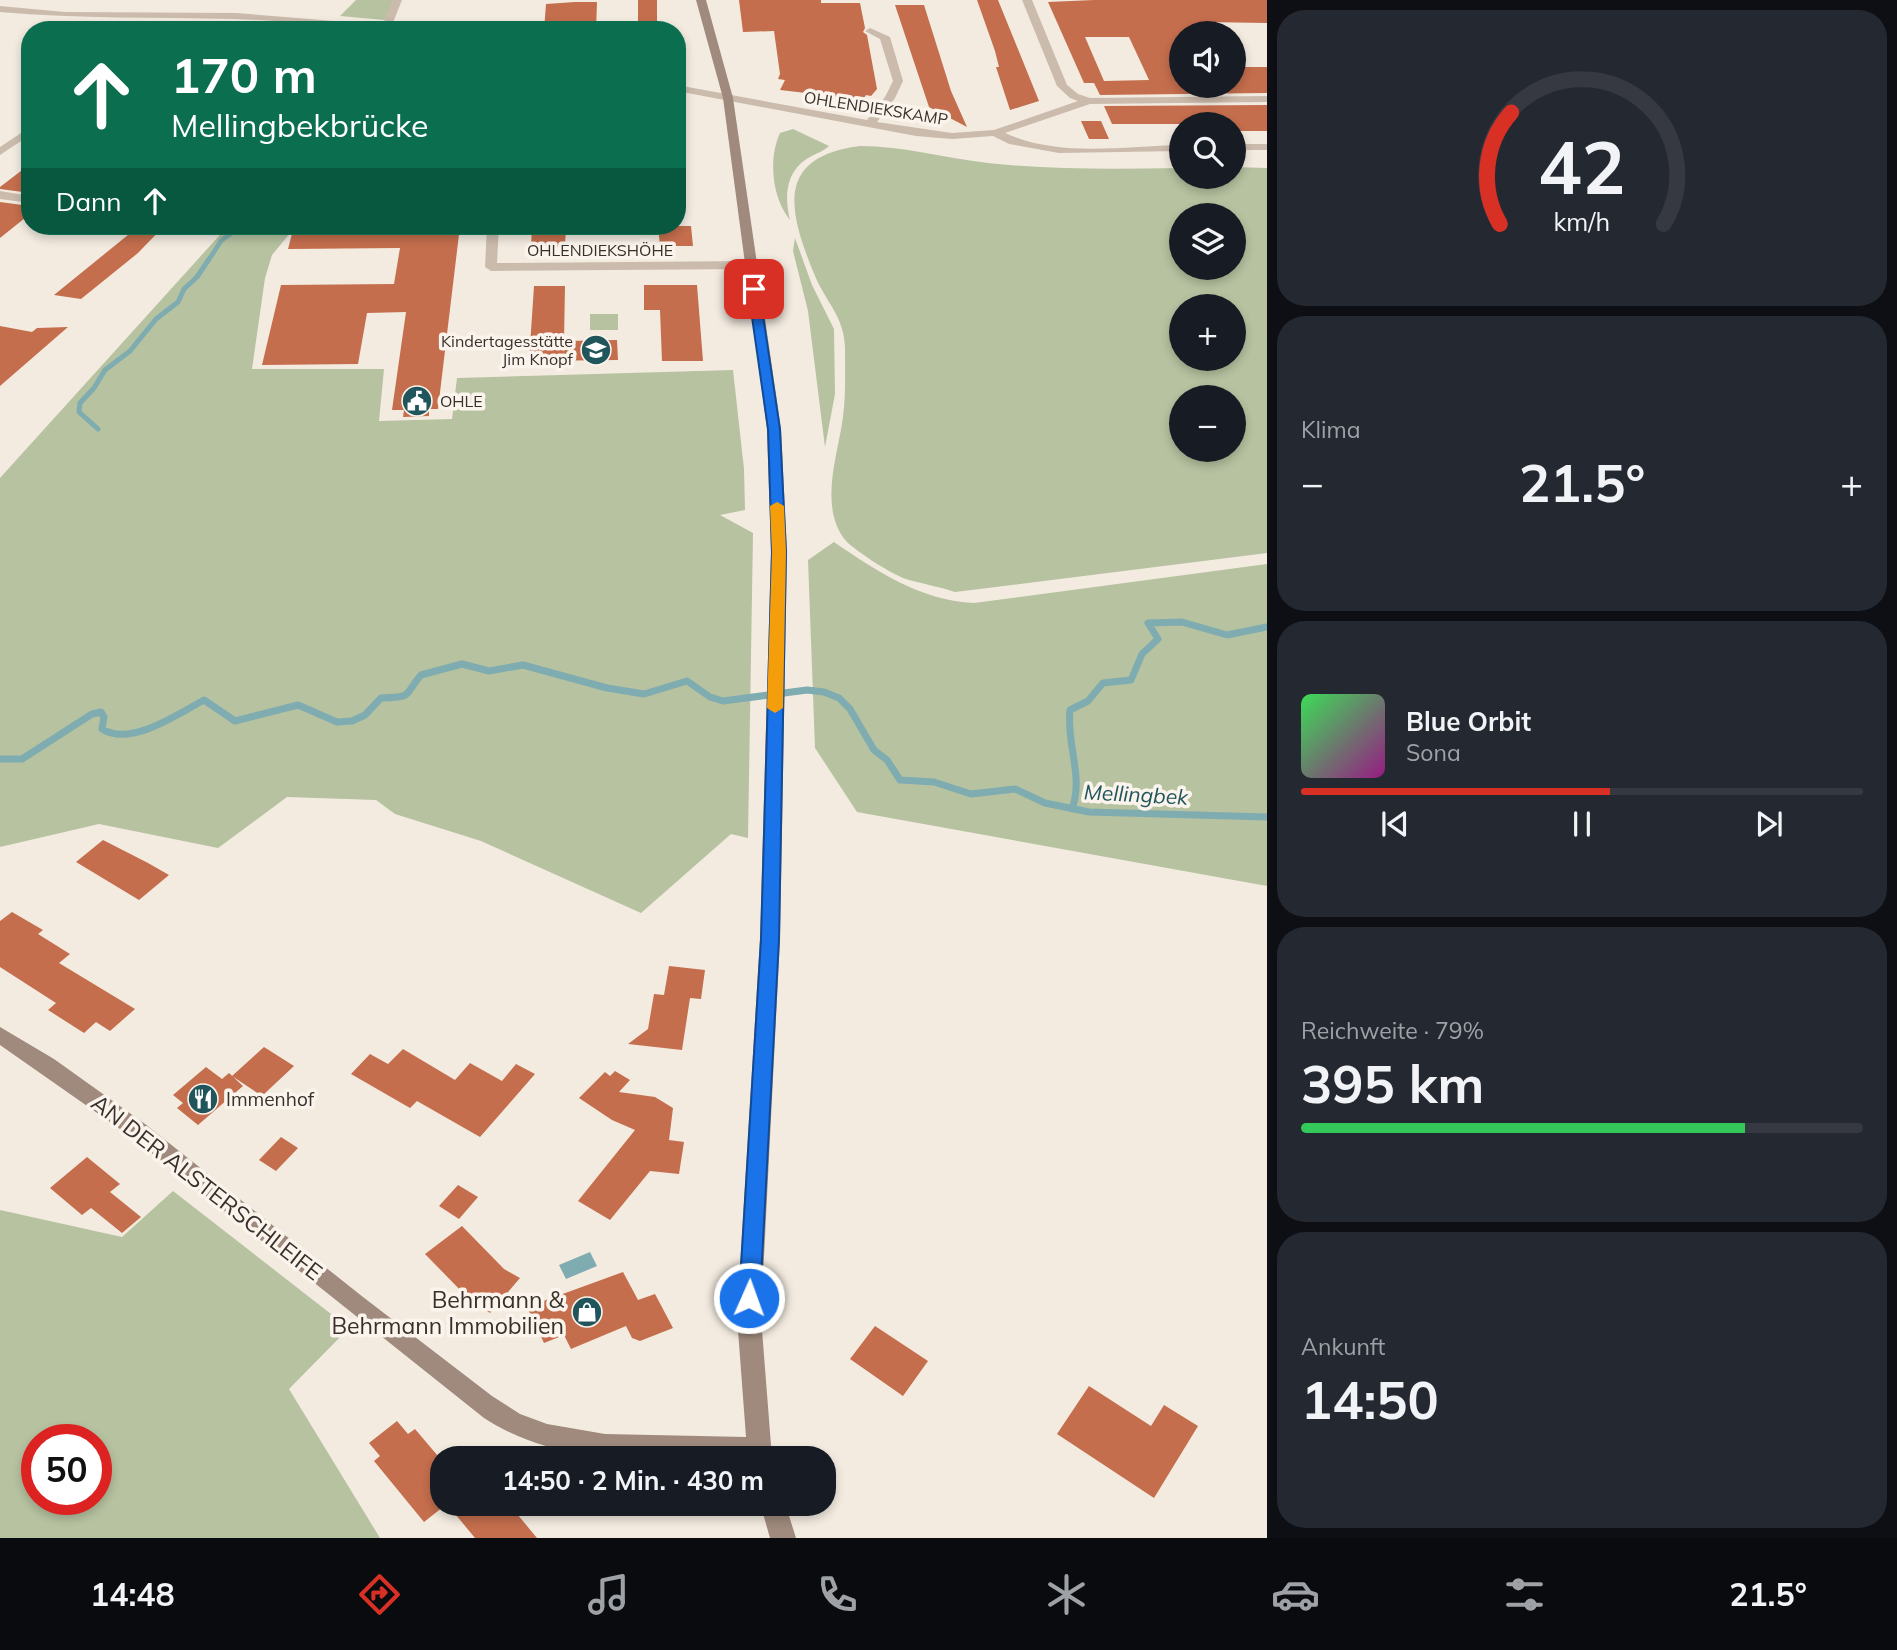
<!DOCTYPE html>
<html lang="de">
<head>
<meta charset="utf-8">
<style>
	:root { --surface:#171b24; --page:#242831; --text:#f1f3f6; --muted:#9ea1a6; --line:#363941; --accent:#d93025 }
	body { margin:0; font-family:Mulish,sans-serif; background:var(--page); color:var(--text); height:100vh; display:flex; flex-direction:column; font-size:26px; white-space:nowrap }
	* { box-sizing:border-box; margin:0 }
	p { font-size:23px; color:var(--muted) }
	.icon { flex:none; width:38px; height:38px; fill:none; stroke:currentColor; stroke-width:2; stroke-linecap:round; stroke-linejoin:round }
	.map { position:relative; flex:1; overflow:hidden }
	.side { display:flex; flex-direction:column; gap:10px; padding:10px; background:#0d0f14; width:630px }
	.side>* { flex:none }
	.banner { position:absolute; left:21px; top:21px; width:665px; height:214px; border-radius:28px; box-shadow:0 4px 10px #0003; background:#0b6e4f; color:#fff; overflow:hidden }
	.tools { position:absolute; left:1169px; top:21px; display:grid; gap:14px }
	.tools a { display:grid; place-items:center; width:77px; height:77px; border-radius:50%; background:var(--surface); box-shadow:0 4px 10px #0003; font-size:35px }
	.speed { position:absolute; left:21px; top:1424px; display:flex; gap:14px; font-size:35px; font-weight:700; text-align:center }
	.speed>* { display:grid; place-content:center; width:91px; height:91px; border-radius:50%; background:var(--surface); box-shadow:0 4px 10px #0003; line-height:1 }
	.speed .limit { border:10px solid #d22; background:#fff; color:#111 }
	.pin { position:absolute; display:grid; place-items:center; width:60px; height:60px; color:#fff; margin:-30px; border-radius:14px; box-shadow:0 4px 10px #0006 }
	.me { position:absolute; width:77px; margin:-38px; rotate:2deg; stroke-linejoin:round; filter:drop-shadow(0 0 5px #0008) }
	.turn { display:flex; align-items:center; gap:24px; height:147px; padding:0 35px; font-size:32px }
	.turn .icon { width:91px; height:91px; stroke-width:2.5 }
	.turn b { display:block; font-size:49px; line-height:60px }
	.then { display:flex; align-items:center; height:66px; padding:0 35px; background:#0003; gap:14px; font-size:26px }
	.big { font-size:52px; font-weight:700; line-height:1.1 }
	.side .tile { flex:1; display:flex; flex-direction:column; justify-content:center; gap:10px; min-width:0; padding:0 24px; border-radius:28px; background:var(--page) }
	.side .dial { align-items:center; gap:0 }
	.dial svg { height:182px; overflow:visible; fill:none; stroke:var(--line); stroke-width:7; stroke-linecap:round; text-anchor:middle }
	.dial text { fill:var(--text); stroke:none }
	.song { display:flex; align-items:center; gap:21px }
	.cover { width:84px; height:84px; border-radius:10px; background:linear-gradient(135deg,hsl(130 70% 55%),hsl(310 70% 35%)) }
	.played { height:7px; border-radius:4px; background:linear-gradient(90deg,var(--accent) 55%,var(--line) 55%) }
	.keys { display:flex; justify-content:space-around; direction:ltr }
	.heat { display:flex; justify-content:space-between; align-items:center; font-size:38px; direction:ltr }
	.charge { height:10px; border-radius:5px; background:linear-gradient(90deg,#34c759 79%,var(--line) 0) }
	.trip { position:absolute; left:430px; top:1446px; width:406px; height:70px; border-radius:28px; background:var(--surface); box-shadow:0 4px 10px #0003; font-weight:700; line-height:70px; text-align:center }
	.tab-bar { display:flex; height:112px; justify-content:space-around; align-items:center; background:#090b0e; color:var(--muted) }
	.tab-bar .icon { width:49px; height:49px }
	.tab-bar .selected { color:var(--accent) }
	.tab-bar b { font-size:32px; color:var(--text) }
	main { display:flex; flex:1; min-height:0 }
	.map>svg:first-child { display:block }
	.green { fill:#b6c2a0; fill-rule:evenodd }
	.water { fill:#7facb0 }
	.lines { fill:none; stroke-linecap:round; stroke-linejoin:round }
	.stream-far2 { stroke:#7facb0; stroke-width:4.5 }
	.stream-far1 { stroke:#7facb0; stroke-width:5 }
	.stream { stroke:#7facb0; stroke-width:7 }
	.building { fill:#c46e4d; fill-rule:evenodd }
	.street { fill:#cbbbac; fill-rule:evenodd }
	.secondary { fill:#9f8a7d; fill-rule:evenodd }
	.route { fill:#1a73e8; stroke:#114b97; stroke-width:2 }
	.slow { fill:#f59e0b }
	.labels { text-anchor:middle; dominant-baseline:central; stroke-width:7; stroke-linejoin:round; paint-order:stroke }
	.far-street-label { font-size:16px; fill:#39302b; stroke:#faf4ed }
	.far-poi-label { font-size:16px; fill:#39302b; stroke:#faf4ed; text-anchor:end }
	.poi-label { font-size:19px; fill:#39302b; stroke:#faf4ed; text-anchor:start }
	.water-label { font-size:21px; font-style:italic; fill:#20555b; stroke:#faf4ed }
	.near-street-label { font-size:23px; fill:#39302b; stroke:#faf4ed }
	.near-poi-label { font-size:23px; fill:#39302b; stroke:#faf4ed; text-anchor:end }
</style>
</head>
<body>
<main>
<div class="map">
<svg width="1267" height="1538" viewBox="0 0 1267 1538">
	<rect width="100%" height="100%" fill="#f3ebe0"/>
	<path class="green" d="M356 0H393L385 20 340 16Z
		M793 129 829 146C824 151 817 153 810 157 786 170 784 196 790 220 772 198 768 159 780 133Z
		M860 146C904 146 944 158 988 163 1052 170 1117 169 1181 168V177H1234V167L1267 168V553L955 592C940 587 924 584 909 580 894 576 857 552 846 541 818 507 838 455 843 417 846 394 845 371 845 348 844 316 827 304 815 276 789 213 773 157 860 146ZM1181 215H1234V268H1181ZM1181 306H1234V359H1181ZM1181 397H1234V450H1181Z
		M228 226H296L272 255 265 278 252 369H384L379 421 452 419 457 378 733 370 744 469 745 510 720 515 753 533 748 838 731 834 641 913 481 841 395 814 376 800 287 797 218 848 99 824 0 847V478Z
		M795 238 812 285 834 329 835 394 825 447 808 311 793 251Z
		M590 314H618V330H590Z
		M834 542C876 571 922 601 974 603L1267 564V886L857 812 815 748 808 560Z
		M173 1191 349 1328 289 1389 380 1538H0V1210L122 1237ZM37 1440H96V1500H37Z"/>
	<path class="water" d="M590 1252 597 1266 566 1279 559 1265Z"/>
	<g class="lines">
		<path class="stream-far2" d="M208 261 221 241 241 226"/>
		<path class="stream-far1" d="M98 429 79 412 80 403 94 388 105 370 130 351 156 319 178 302 184 289 197 277 209 259"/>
		<path class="stream" d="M0 759H22L92 714 101 712 104 717 102 729C131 747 178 714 204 700L235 721 298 705 337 722 352 721 365 715 381 698C414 697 403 696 421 675L462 664 489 671 523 665 607 688 644 694 687 681 710 697 723 701 807 690 824 692 839 698 850 709 874 750 887 760 900 780 934 782 971 794 1015 789 1045 803 1089 812 1267 817
			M1072 809C1084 776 1066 744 1070 710L1088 701 1103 683 1131 680 1142 654 1158 639 1148 623 1182 622 1227 635 1267 627"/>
	</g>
	<path class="building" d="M638 0H657V30H638Z
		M739 0H821V3H860L865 28 863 32 867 35 877 89 871 96 866 95 860 104 838 101 841 97 780 90 785 80 778 79 780 74 774 31 743 32Z
		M977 0H998L1039 101 1010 110 996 67H999L995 51Z
		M1094 0H1267V23L1203 22 1210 33H1181V86H1234V67H1267V93L1100 95 1094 83H1084L1048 2ZM1085 37H1129L1149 80 1104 81Z
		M575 2H597L596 30H544L546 4Z
		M895 5H924L951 91 967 127 929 107Z
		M1267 105V131H1234V124H1112L1104 106Z
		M1081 121H1101L1109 139H1089Z
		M30 164V193L0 189V187Z
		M0 202 30 206V214L0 238Z
		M139 226H164L138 253 81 299 54 295Z
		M403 226H460L438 409H429V416L403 417 404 410H392L406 312 367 313 358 364 262 365 281 285 394 284 400 248 288 249 293 230H402Z
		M532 226H566L565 247H531Z
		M658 226H691L693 246H660Z
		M644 285H697L703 361H662L660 310H644Z
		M534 286H565L564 341 617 340 618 360 529 361Z
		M0 326 32 332 37 328 68 327 0 386Z
		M103 840 148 863 169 875 139 900 76 862Z
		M12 912 43 930 38 934 70 954 59 963 135 1009 110 1031 96 1022 84 1033 48 1010 56 1003 0 967V921Z
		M669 966 705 970 701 999 690 998 682 1050 628 1044 648 1029 654 994 664 995Z
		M264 1047 294 1066 262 1096 232 1076Z
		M403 1049 455 1080 470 1063 502 1081 516 1064 535 1074 480 1137 417 1101 410 1108 351 1074 370 1054 388 1064Z
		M206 1067 222 1079 229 1073 243 1086 198 1125 177 1108 183 1103 173 1095Z
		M615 1071 630 1080 619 1092 655 1097 673 1108 669 1140 684 1142 679 1174 650 1171 610 1220 578 1201 635 1130 612 1120 579 1098 605 1072 610 1076Z
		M281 1137 298 1148 276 1171 259 1160Z
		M87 1157 120 1184 110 1192 141 1217 122 1233 91 1208 82 1215 50 1188Z
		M458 1185 478 1197 459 1219 439 1206Z
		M462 1226 504 1269 520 1278 490 1313 467 1297 425 1254Z
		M623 1272 638 1300 655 1294 673 1328 640 1341 632 1338 626 1326 571 1349 564 1335 544 1343 527 1307Z
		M875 1326 928 1361 903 1396 850 1359Z
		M1089 1386 1151 1426 1164 1405 1198 1426 1154 1498 1057 1434Z
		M397 1421 408 1434 415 1429 443 1462V1507L424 1522 374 1461 380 1456 369 1443Z
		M446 1503H508L537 1538H475Z"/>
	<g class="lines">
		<path class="street" d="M392 0H402L392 25 417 30C356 30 296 21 235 19 157 17 79 19 0 12V6L65 12 237 13 383 25Z
			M1022 0H1032L1067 85 1078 94 1090 98 1267 96V102L1090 104 1005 133C1058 158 1125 146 1181 145V151L1059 153 1009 144 993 136 952 139 916 136 677 91V85L867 120 885 97 893 81 880 39 865 31 870 28 890 37 903 81 895 98 877 122 952 133 994 130 1078 101 1070 98 1057 86Z
			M30 127V135L0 155V147Z
			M1234 144H1267V150H1234Z
			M0 191 30 196V203L0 199Z
			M487 226H499L497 263 750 261 756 265 750 269 491 271 485 267Z"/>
		<path class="secondary" d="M696 0H706L733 98 781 429 787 552 780 939 761 1317 772 1458C677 1458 568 1473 484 1418L130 1136 0 1045V1027L54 1059 145 1124 363 1297 492 1396 520 1414 547 1424 605 1434 746 1437 737 1317 760 939 771 552 767 429 723 98Z
			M760 1503H785L796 1538H770Z"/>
	</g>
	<path class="route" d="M754 286 759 289 780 429 786 552 779 939 760 1298 757 1304 749 1307 742 1304 739 1298 761 939 772 552 768 429 748 289Z"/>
	<path class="slow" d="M777 502 784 506 786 552 783 708 775 713 767 708 772 552 770 506Z"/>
	<defs>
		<g id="school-disc" transform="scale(1.575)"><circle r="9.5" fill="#20555b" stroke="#faf4ed"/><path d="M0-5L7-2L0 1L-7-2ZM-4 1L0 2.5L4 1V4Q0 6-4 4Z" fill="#fff"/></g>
		<g id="civic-disc" transform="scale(1.575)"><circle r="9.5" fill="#20555b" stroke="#faf4ed"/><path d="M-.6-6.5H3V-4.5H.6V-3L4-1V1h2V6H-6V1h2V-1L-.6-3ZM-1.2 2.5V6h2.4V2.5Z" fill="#fff"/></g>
		<g id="restaurant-disc" transform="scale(1.575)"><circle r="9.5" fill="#20555b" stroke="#faf4ed"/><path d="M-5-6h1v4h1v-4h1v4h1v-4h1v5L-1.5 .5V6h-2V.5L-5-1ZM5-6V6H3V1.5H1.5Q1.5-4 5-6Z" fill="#fff"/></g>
		<g id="shop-disc" transform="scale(1.575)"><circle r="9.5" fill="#20555b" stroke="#faf4ed"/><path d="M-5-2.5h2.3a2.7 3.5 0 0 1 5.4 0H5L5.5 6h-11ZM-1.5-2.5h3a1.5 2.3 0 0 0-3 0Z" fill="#fff"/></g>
	</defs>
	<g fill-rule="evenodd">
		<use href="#school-disc" x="596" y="350"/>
		<use href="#civic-disc" x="417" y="401"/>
		<use href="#restaurant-disc" x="203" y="1099"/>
		<use href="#shop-disc" x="587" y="1312"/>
	</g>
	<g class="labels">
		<g class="far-street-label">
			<text transform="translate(876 108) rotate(9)">OHLENDIEKSKAMP</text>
			<text x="600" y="250">OHLENDIEKSHÖHE</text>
		</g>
		<g class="far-poi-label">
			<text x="573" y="341">Kindertagesstätte<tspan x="573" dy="18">Jim Knopf</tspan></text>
			<text x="440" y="401" text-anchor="start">OHLE</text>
		</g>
		<g class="poi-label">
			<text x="226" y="1099">Immenhof</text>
		</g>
		<g class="water-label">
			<text transform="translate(1136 794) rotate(3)">Mellingbek</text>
		</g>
		<g class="near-street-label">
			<text transform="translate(207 1187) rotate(38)">AN DER ALSTERSCHLEIFE</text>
		</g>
		<g class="near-poi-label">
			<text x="564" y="1299">Behrmann &amp;<tspan x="564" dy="26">Behrmann Immobilien</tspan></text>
		</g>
	</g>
</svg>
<div class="tools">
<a><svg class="icon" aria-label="sound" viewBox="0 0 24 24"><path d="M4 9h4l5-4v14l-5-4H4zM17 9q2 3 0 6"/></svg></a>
<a><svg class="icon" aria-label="search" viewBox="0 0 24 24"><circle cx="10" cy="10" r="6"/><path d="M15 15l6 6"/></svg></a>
<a><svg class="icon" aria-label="layers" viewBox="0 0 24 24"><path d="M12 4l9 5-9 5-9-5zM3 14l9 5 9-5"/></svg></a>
<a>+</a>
<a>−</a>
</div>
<div class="speed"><div class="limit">50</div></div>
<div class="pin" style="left:754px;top:289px;background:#d93025"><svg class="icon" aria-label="arrive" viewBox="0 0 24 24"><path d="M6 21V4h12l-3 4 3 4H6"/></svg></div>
<svg class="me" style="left:749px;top:1298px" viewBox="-20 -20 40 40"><circle r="17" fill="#1a73e8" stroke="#fff" stroke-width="3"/><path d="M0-11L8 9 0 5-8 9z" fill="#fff"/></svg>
<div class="trip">14:50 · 2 Min. · 430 m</div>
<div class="banner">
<div class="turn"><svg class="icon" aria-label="ahead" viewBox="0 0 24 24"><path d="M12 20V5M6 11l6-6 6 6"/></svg><div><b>170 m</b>Mellingbekbrücke</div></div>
<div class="then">Dann<svg class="icon" aria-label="ahead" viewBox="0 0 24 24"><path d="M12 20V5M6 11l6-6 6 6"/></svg></div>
</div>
</div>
<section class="side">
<div class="tile dial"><svg viewBox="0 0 100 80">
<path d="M14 69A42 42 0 1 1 86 69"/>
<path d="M14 69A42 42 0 0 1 19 20" stroke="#d93025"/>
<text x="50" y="56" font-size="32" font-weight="700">42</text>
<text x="50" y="72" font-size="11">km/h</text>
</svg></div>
<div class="tile"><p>Klima</p>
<div class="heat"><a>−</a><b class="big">21.5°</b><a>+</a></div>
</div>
<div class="tile">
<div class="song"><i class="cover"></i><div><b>Blue Orbit</b><p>Sona</p></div></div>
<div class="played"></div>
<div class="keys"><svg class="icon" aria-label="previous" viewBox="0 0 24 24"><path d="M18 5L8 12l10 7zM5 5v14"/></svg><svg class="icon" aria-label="pause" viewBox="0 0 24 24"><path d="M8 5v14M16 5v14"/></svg><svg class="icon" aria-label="next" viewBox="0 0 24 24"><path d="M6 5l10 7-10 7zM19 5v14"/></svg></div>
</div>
<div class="tile"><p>Reichweite · 79%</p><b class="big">395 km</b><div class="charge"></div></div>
<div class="tile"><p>Ankunft</p><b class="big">14:50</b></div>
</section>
</main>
<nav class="tab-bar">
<b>14:48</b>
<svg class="icon selected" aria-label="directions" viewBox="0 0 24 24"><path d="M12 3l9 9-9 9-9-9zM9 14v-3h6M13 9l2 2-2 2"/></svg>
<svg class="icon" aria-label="music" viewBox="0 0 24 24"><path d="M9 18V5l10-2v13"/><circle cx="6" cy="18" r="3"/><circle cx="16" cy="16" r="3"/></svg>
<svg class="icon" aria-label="phone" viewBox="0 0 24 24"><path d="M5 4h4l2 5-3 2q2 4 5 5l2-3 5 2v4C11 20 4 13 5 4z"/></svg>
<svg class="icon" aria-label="climate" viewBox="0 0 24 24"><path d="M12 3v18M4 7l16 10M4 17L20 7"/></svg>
<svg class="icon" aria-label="car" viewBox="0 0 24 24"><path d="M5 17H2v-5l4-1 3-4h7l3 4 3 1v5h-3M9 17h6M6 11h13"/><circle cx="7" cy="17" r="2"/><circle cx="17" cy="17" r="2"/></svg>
<svg class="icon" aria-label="filters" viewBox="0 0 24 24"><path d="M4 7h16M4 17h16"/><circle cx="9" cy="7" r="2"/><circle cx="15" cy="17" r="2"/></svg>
<b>21.5°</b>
</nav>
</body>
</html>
